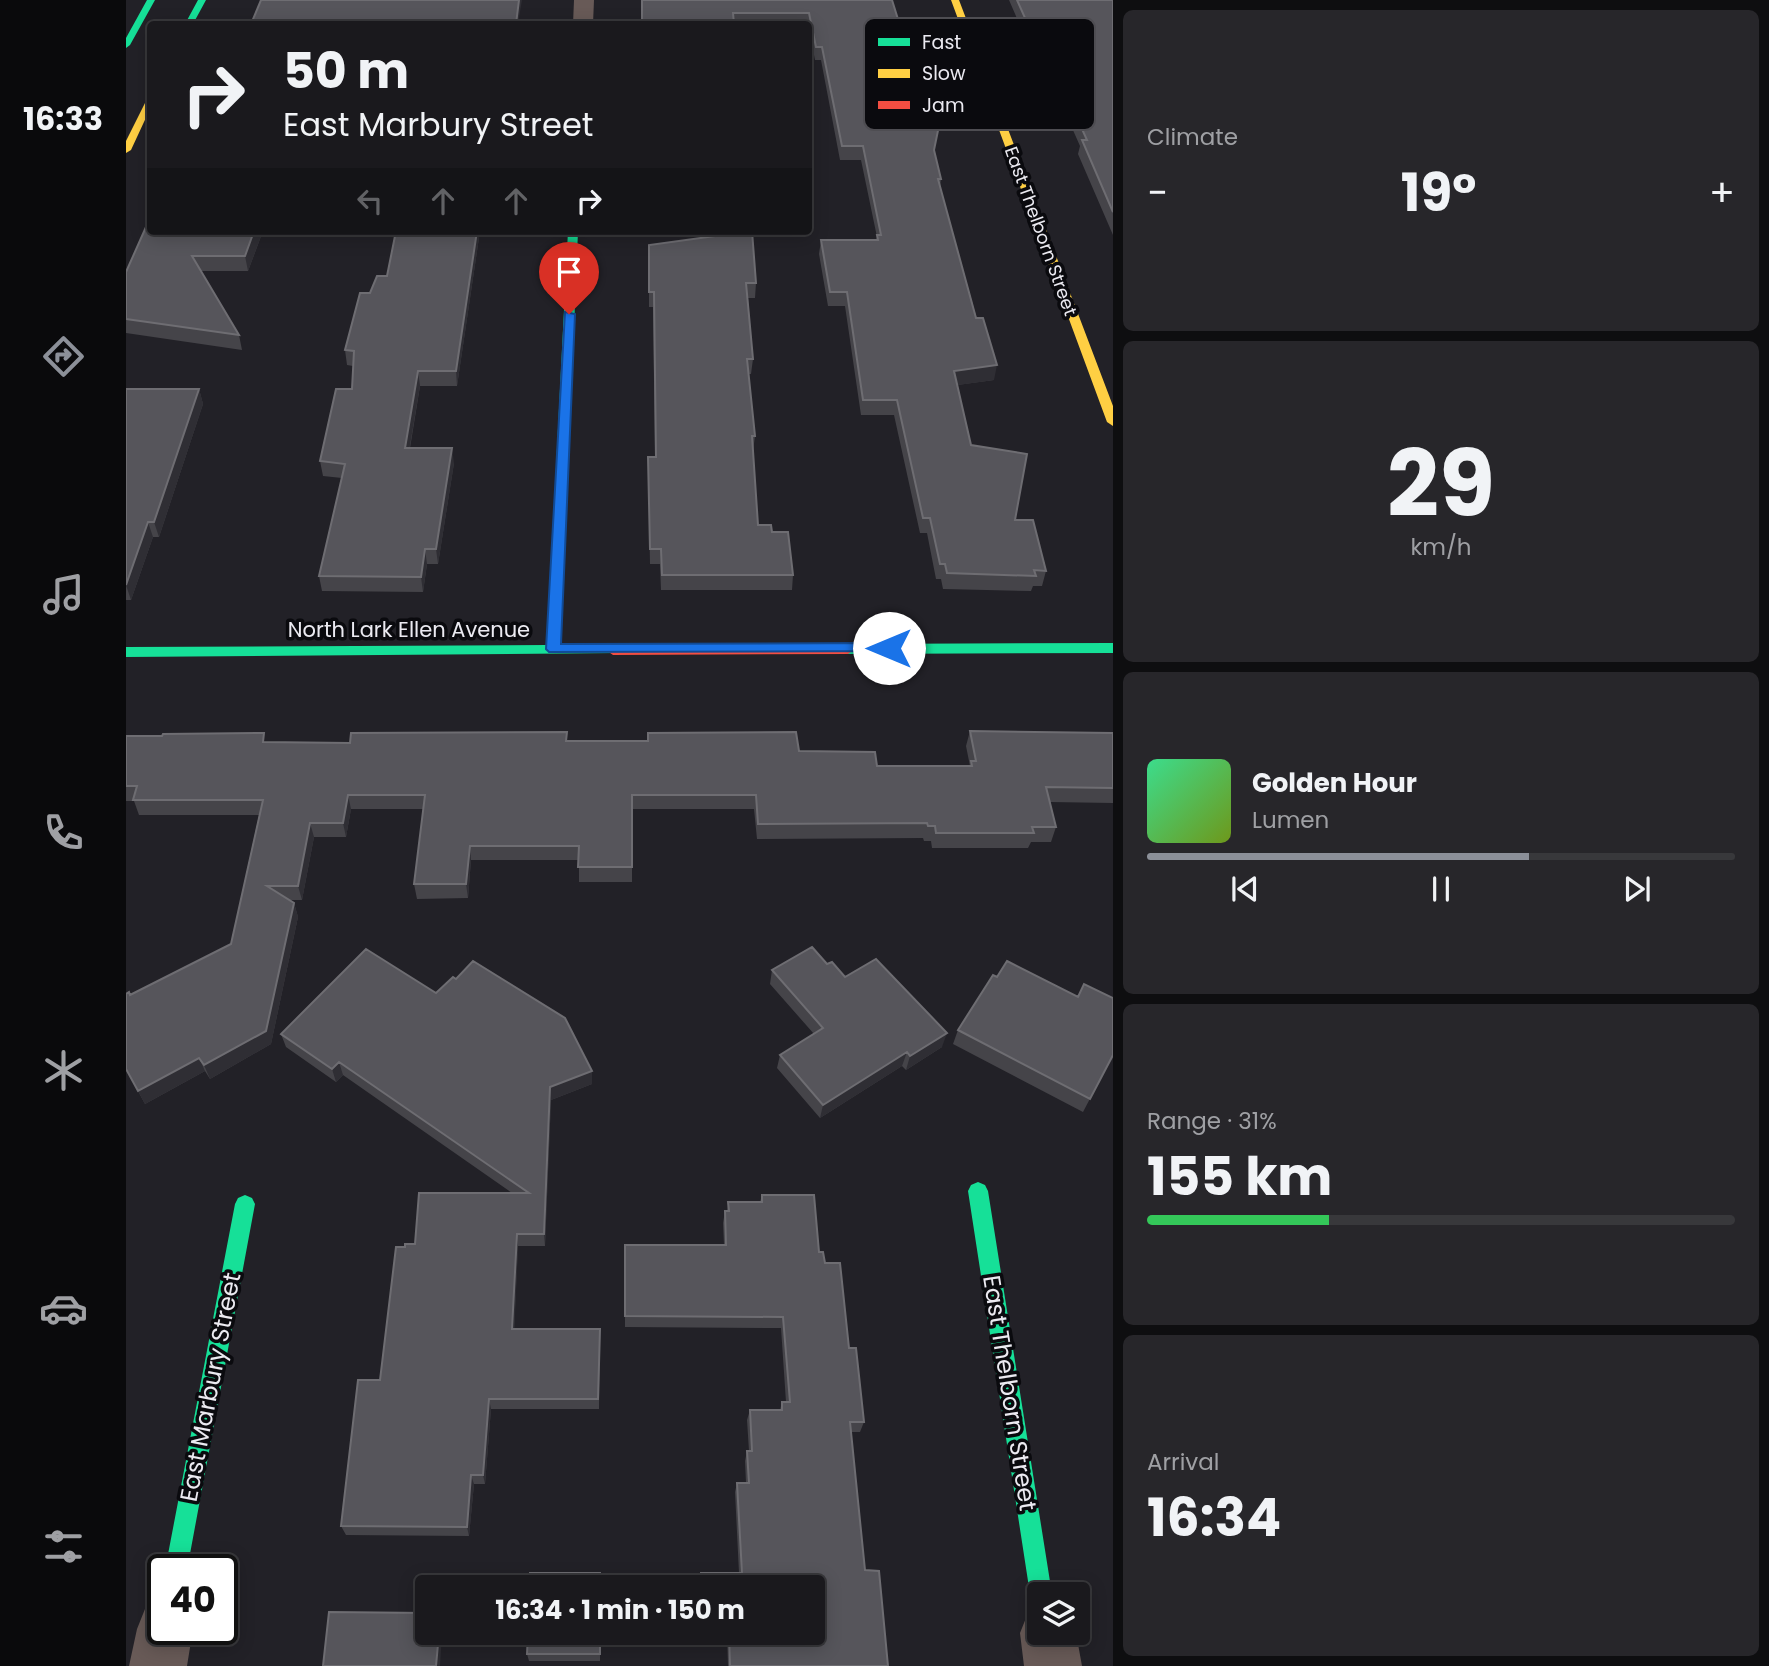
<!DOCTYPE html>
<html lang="en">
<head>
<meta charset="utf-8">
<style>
	:root { --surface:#1a191d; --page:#27262a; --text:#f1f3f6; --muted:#9fa0a4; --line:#38383b; --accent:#8c9099 }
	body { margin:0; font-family:Poppins,sans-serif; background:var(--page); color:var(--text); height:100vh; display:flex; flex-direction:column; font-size:26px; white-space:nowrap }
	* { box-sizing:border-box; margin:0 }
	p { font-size:23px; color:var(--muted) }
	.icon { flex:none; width:38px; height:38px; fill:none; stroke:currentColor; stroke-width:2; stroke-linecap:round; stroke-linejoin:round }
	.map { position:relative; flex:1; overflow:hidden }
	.details { display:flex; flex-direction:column; gap:10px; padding:10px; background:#0e0e10; width:656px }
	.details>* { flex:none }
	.hud { position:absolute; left:21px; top:21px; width:665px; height:214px; border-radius:7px; box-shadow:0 4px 18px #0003,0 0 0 2px var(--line); background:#1a191d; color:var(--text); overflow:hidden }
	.controls { position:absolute; left:901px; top:1582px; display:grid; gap:14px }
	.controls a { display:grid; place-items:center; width:63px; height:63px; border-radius:7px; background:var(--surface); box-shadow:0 4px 18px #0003,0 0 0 2px var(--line); font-size:35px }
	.speed { position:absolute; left:21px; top:1554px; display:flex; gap:14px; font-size:35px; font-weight:700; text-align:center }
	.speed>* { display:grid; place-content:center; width:91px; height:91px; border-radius:50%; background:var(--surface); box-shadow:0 4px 18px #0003,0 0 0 2px var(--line); line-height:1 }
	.speed .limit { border:4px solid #111; border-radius:10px; background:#fff; color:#111 }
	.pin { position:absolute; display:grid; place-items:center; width:60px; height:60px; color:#fff; margin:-72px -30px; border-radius:50% 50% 50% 0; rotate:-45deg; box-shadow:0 0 7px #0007 }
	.pin .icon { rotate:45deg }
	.me { position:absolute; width:77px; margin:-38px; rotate:270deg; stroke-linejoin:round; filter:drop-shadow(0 0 5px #0008) }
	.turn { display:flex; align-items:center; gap:24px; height:147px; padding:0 21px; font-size:32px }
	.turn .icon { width:91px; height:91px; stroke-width:2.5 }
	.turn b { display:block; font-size:49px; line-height:60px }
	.lanes { display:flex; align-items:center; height:66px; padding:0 21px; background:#0003; justify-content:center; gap:35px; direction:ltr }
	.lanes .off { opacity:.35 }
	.big { font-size:52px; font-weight:700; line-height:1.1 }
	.details .card { flex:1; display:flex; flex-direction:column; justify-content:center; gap:10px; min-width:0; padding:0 24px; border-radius:10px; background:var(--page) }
	.details .dial { align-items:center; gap:0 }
	.dial b { font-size:91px; line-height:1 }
	.song { display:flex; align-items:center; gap:21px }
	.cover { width:84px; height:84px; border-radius:10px; background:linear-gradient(135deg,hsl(150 70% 55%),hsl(80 70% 35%)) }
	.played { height:7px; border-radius:4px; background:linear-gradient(90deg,var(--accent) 65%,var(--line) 65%) }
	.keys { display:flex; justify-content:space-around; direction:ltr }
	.heat { display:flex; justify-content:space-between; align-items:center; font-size:38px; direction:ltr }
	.charge { height:10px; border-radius:5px; background:linear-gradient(90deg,#34c759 31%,var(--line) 0) }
	.trip { position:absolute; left:289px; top:1575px; width:410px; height:70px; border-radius:7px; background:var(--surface); box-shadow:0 4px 18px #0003,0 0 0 2px var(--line); font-weight:700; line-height:70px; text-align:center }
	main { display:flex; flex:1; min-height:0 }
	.dock { display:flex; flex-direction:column; width:126px; justify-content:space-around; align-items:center; background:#0a0a0c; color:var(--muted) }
	.dock .icon { width:49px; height:49px }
	.dock .active { color:var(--accent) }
	.dock b { font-size:32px; color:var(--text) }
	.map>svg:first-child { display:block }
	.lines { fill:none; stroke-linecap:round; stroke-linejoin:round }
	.street { fill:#685a57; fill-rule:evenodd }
	.fast { fill:#16e098; fill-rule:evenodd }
	.slow { fill:#ffcf43; fill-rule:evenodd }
	.jam { fill:#f24e42; fill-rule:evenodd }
	.wall { fill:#454449 }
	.shaded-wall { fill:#2f2e34 }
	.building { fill:#56555b; stroke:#6e6d72; stroke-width:2 }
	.route { fill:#1a73e8; stroke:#114b97; stroke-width:2 }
	.labels { text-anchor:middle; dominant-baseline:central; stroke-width:7; stroke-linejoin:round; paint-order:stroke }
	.far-street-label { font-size:18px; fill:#ebeaf1; stroke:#0a0a0e }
	.street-label { font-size:21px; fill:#ebeaf1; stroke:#0a0a0e }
	.near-street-label { font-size:24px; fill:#ebeaf1; stroke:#0a0a0e }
	.key { fill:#0a0a0e; stroke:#4e4d52; stroke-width:2 }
	.key-label { font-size:19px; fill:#ebeaf1 }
</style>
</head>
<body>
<main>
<nav class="dock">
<b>16:33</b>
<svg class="icon active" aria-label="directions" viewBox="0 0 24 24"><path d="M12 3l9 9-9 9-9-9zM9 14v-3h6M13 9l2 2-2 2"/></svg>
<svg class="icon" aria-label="music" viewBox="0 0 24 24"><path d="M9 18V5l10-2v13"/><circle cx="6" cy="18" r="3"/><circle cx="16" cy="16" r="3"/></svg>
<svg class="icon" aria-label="phone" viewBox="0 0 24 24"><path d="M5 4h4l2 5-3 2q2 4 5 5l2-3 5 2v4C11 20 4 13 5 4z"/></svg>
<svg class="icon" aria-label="climate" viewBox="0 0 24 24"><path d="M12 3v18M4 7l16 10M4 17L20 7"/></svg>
<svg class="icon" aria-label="car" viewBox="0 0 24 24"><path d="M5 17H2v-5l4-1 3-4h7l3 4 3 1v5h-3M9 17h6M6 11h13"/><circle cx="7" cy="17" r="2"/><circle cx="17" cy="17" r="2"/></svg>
<svg class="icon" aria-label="filters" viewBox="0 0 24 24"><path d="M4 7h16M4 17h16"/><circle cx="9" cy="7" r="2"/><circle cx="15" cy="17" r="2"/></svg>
</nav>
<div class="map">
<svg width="987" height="1666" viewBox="0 0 987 1666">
	<rect width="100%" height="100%" fill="#222127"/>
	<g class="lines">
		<path class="street" d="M448 0H468L467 24H447Z
			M37 1602V1629H67L61 1666H3L11 1629 19 1609Z
			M914 1608V1633H950L956 1666H898L894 1633 902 1613Z"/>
		<path class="fast" d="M21 0H29L4 45 0 48V38Z
			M72 0H80L67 24H59Z
			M442 231H452L435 645H487L494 650 492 653 0 657V647L421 645Z
			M987 643V653L722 654 715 649 722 644Z
			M852 1182 859 1185 862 1191 926 1594H914V1605L907 1602 904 1594 842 1191 845 1185Z
			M119 1195 126 1198 129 1204 61 1570H39L109 1204 112 1198Z"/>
		<path class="slow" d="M825 0H833L987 406V426L981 422Z
			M24 98V109L5 150 0 153V141L20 101Z"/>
		<path class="jam" d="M722 644 729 649 722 654 487 655 480 650 487 645Z"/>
	</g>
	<path class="wall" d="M516 0H766L794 90 815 116 808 151 815 179 814 187 868 380 831 385 845 445 920 571 916 586H907L905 591 817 589 815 579H810L801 533H794L768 415H735L719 306H702L693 254 695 240H750L751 237 735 160H714L695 60H689L682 24H516Z
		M883 0H987V235L952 154 954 146 924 78H919L909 60Z
		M137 231 122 271H74L113 335 116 350 0 333V272Z
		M354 231 331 386H294L284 448 328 463 312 564H301L297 592 196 591 193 576 216 478 197 476 194 461 226 389 227 366 221 365 219 350 244 293 261 276Z
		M523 245 630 283 629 298H622L627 359 625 374H622L629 436 627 451 632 525 646 532 667 575 666 590H535L534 564H524L522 457H529L527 307H523Z
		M0 389H73L77 404 33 537H27L5 600H0Z
		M844 731 987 733V803L924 802 930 827 925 842H905L902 848H806L805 841H798L797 838 631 839 628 809H506V882H453V860H345L342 898 291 899 288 884 297 809H225L220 837H188L176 900H164L168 903 172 917 145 1044 84 1079 79 1071 19 1104 0 1069 4 995 105 944 133 815H13L8 801H0V736L140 742 224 743 441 732V741L673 751 751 766H844L840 746Z
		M701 964 816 1047 780 1070 776 1066 694 1118 651 1068 654 1055 688 1034 644 984 646 970Z
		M310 993 466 1084 425 1100 419 1246H392L388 1329H474L473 1409H365L359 1484H348L343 1536 220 1535 215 1526 254 1380 279 1247 289 1244 386 1193 217 1075 210 1082 160 1047 155 1034Z
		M832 1030 987 1055 957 1112 827 1044Z
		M636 1195 693 1252 699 1263 723 1348 738 1422 734 1432H725L739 1570 762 1666H602L601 1633H686V1587H573L575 1573H613L609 1492 611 1483H620L619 1461 621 1451H623L621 1420 624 1410H654L656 1402H660L655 1328 499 1327V1245H598L597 1223 599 1211H601L602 1202H634Z
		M474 1633V1661H403L401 1654Z"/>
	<path class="shaded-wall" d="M393 0H396L392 24H390Z
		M128 231H137L122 271 119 256Z
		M351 231H354L331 386 330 371Z
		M871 365 868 380 825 386 828 371Z
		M292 371 294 386 281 463 279 448Z
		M73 389 77 404 33 537 28 522Z
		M326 448 328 463 312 564 310 549Z
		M22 522 27 537 5 600 0 585Z
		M299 549 301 564 297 592 295 577Z
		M222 795 225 809 220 837 217 823Z
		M184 823 188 837 176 900 172 886Z
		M344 846 345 860 342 898 340 884Z
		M168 903 172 917 145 1044 84 1079 78 1065Z
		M821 1033 816 1047 780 1070 784 1056Z
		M781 1052 776 1066 694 1118 697 1105Z
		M73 1058 79 1071 19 1104 12 1091Z
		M213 1062 217 1075 210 1082 206 1069Z
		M466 1071V1084L425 1100 419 1246 418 1234 424 1087Z
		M391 1234 392 1246 388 1340 386 1329Z
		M363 1399 365 1409 359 1484 357 1475Z
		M345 1475 348 1484 343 1536 341 1527Z
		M313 1633H316L314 1666H310Z"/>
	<path class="building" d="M135 0H393L390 24H125Z
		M516 0H766L794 90 815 116 808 150 815 179H812L850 318H857L871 365 828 371 845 445 901 454 889 520H907L920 571 908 570 910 576 821 573 819 564H814L804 518H797L771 400H737L721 292H704L695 240H752L751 235H755L737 146H716L696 47H690L683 13H607L608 24H516Z
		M891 0H987V212L956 140H961L927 65H922L912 47Z
		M24 218V231H128L119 256H66L113 335 0 319V272Z
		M270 231H351L330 371H292L279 448H326L310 549H299L295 577 193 576 219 464 194 461 210 389H226L228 351 219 350 234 293H244L251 276H261Z
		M626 231 630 283H620L627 359H621L629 436H626L632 525H645L646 532H662L667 575H536L535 549H524L522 457H530L528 292H523V245Z
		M0 389H73L28 522H22L0 585Z
		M844 731 987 733V788L920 787 930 827H906L908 833H810L809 826H802L801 823 632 824 630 795H506V867H452L453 846H344L340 884H288L299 795H222L217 823H184L172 886H141L168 903 140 1031 78 1065 73 1058 12 1091 0 1069V994L3 992 4 995 105 944 137 800H7L11 786H0V736H36L37 734 138 733 137 742 224 743 225 733 441 732 440 741H522V733L670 732 673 751 749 752 751 766H846L845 761H850Z
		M686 947 701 964 706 962 719 977 750 959 821 1033 784 1056 781 1052 697 1105 654 1055 697 1028 646 970Z
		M240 949 310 993 327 977 330 979 347 961 439 1018 466 1071 424 1087 418 1234H391L386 1329H474L472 1399H363L357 1475H345L341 1527 215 1526 232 1380H254L270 1247H279V1244H289L293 1193H403L213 1062 206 1069 155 1034Z
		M881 961 952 997 958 984 987 998V1055L964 1099 832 1030 867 975 871 977Z
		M636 1195H688L693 1252H697L699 1263H714L723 1348H730L738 1422H724L739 1570 753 1571 762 1666H604L603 1633H686V1587H575V1573H616L611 1483H623L621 1451H626L624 1410H656V1402H664L657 1317 499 1316V1245H600L599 1211H603L602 1202H636Z
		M404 1573H474V1587H404Z
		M203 1612 301 1613V1633H313L310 1666H197Z
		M402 1633H474V1654H401Z"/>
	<path class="route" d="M439 312 449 314 435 644 763 643 770 648 768 651 423 652 420 649Z"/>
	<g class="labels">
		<g class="far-street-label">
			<text transform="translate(915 231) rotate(70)">East Thelborn Street</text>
		</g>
		<g class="street-label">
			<text x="283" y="629">North Lark Ellen Avenue</text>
		</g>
		<g class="near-street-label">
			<text transform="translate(84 1387) rotate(-79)">East Marbury Street</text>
			<text transform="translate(884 1393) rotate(81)">East Thelborn Street</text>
		</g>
	</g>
	<rect x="738" y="18" width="231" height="112" rx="10" class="key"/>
	<rect x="752" y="38" width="32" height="8" fill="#16e098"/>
	<rect x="752" y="69" width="32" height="9" fill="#ffcf43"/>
	<rect x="752" y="101" width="32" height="8" fill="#f24e42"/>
	<g class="key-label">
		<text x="796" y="49">Fast</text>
		<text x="796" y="80">Slow</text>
		<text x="796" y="112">Jam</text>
	</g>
</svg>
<div class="controls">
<a><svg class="icon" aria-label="layers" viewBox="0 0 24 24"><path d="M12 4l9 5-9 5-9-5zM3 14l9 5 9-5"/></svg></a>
</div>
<div class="speed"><div class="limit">40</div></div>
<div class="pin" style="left:443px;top:314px;background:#d93025"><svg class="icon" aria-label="arrive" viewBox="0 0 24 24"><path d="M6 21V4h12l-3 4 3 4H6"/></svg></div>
<svg class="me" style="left:763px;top:648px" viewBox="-20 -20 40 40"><circle r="19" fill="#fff"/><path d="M0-13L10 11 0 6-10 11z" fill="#1a73e8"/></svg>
<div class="trip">16:34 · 1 min · 150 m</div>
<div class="hud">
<div class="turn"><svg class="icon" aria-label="right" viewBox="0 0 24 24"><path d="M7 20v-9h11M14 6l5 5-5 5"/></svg><div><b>50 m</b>East Marbury Street</div></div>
<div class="lanes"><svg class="icon off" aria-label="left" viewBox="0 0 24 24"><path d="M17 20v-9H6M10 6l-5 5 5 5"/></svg><svg class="icon off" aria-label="ahead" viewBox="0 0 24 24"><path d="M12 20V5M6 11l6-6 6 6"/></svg><svg class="icon off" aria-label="ahead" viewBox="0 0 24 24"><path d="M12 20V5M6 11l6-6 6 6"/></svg><svg class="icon" aria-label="right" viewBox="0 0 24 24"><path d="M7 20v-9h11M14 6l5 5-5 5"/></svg></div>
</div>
</div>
<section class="details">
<div class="card"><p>Climate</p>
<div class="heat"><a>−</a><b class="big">19°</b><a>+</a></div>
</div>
<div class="card dial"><b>29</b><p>km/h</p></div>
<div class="card">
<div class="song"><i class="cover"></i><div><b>Golden Hour</b><p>Lumen</p></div></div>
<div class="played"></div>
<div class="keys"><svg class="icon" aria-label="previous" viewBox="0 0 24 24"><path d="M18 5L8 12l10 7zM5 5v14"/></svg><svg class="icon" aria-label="pause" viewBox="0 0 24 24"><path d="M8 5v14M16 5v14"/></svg><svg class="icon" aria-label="next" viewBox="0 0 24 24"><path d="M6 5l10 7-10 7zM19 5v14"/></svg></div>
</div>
<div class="card"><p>Range · 31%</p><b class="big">155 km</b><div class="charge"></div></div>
<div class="card"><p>Arrival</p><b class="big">16:34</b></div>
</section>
</main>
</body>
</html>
